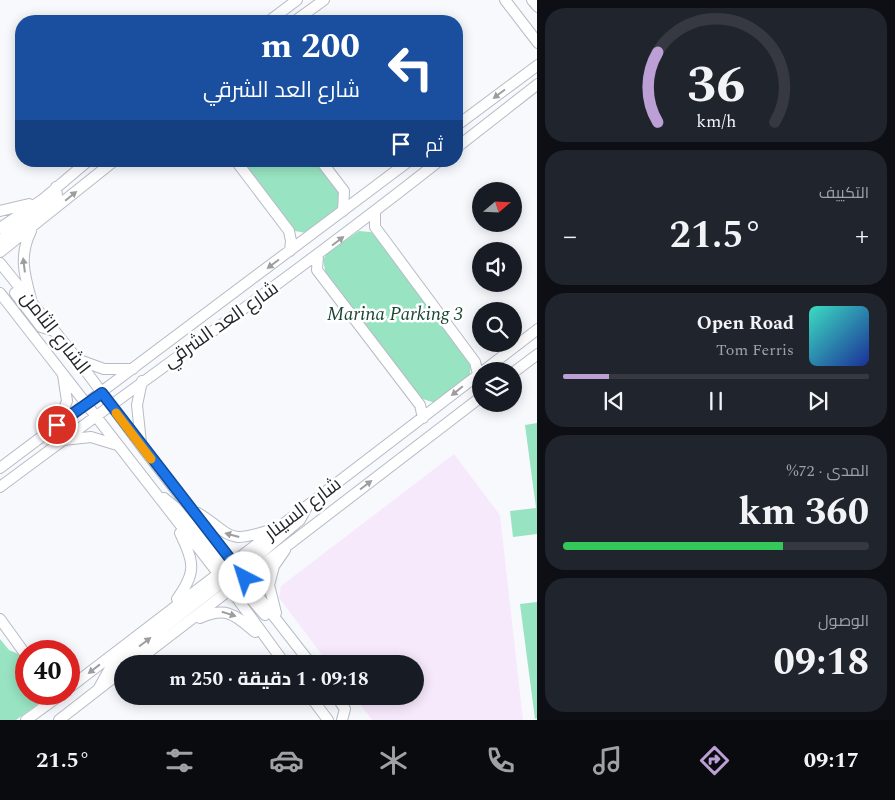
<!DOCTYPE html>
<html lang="ar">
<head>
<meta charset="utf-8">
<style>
	:root { --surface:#171b24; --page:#20242c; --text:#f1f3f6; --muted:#9ea1a6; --line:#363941; --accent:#bc9fd5 }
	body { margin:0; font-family:Spectral,Cairo,serif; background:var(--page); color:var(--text); direction:rtl; height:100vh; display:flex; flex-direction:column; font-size:19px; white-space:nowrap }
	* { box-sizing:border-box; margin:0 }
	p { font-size:16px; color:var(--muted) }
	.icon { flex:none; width:28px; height:28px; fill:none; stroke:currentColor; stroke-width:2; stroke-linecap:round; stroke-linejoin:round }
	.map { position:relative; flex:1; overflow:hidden; direction:ltr }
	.side { display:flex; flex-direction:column; gap:8px; padding:8px; background:#0d0f14; width:358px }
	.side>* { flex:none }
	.top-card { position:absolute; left:15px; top:15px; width:448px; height:152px; border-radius:20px; box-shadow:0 2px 12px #0003; direction:rtl; background:#1a4fa0; color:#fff; overflow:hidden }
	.needle { width:32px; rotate:71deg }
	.tools { position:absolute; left:472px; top:182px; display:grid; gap:10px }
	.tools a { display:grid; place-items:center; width:50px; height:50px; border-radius:50%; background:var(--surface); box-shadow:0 2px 12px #0003; font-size:25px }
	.speed { position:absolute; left:15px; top:640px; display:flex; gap:10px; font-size:25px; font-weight:700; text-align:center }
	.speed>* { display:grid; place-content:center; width:65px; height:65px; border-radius:50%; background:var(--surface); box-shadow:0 2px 12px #0003; line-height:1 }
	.speed .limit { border:8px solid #d22; background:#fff; color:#111 }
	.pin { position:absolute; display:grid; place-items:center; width:42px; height:42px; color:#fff; margin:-21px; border:2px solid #fff; border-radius:50%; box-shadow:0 1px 5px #0007 }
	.me { position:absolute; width:55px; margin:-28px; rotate:320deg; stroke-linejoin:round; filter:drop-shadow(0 0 4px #0008) }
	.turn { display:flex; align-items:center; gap:18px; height:105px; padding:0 20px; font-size:22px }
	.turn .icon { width:65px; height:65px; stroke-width:2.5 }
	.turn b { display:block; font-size:35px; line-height:42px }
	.then { display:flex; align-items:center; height:48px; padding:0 20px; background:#0003; gap:10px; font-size:19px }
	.big { font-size:38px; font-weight:700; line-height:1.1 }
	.side .tile { flex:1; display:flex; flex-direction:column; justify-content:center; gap:8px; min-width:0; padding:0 18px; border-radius:20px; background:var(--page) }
	.side .dial { align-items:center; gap:0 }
	.dial svg { height:130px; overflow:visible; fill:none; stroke:var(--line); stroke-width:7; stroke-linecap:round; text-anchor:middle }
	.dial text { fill:var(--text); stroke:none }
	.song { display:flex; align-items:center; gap:15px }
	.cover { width:60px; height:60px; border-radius:8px; background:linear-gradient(135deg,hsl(170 70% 55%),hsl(230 70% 35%)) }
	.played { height:5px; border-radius:2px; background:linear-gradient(90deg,var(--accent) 15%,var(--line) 15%) }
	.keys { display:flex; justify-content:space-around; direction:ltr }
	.heat { display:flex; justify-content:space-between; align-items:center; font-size:28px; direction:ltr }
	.charge { height:8px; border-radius:4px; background:linear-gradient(90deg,#34c759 72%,var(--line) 0) }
	.trip { position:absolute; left:114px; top:655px; width:310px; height:50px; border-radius:25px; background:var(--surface); box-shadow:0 2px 12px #0003; font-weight:700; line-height:50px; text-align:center; direction:rtl }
	.dock { display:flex; height:80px; justify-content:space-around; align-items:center; background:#090b0e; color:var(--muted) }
	.dock .icon { width:35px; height:35px }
	.dock .on { color:var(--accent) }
	.dock b { font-size:22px; color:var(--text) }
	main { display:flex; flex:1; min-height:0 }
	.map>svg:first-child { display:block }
	.commercial { fill:#f7e9fc }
	.green { fill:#98e4c2 }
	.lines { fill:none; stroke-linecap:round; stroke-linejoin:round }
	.minor-casing { stroke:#b7bbc6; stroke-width:12 }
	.minor { stroke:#fff; stroke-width:10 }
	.oneway { fill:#9d9da0 }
	.route-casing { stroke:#114b97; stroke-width:12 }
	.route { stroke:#1a73e8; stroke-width:9 }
	.slow { stroke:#f59e0b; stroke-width:9 }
	.labels { text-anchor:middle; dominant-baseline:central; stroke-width:5; stroke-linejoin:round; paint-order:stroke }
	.park-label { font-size:19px; font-style:italic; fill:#1b4635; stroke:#fff }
	.street-label { font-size:19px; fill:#25262b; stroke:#fff }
</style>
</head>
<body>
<main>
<section class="side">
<div class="tile dial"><svg viewBox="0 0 100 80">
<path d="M14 69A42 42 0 1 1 86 69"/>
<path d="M14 69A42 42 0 0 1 14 26" stroke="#bc9fd5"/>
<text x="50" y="56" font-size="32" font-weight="700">36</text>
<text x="50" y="72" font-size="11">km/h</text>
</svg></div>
<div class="tile"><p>التكييف</p>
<div class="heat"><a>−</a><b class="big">21.5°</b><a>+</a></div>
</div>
<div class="tile">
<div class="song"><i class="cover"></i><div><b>Open Road</b><p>Tom Ferris</p></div></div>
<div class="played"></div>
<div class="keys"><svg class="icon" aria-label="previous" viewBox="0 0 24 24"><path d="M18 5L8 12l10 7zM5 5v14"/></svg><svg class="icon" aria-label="pause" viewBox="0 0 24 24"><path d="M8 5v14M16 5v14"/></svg><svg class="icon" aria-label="next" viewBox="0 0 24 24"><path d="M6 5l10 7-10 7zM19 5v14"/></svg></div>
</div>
<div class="tile"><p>المدى · 72%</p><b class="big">360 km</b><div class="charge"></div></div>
<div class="tile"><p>الوصول</p><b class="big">09:18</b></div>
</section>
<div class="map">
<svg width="538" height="720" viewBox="0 0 538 720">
	<rect width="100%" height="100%" fill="#f7f9fd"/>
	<path class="commercial" d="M454 454 500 515 523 720H372L354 696H415V664H329L279 598 281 586Z"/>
	<path class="green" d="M242 161H316L340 192 341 209 306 233 295 231Z
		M359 231 371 232 377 238 464 353 471 366 469 379 435 403 420 398 326 275 323 260 327 253Z
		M537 423V534L513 537 510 511 536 508 525 425Z
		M537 602 538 718 535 719 520 604Z
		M0 639 9 650 21 655 26 662V694H43L42 701 16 720H0Z"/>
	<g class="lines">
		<g class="minor-casing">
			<path id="minor" d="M505 0 538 43
				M532 0 538 7
				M269 21 297 0
				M295 21 324 0
				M456 126 538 65
				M456 148 538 84
				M236 161 289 231 291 241 290 251
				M321 161 344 191 343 211
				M0 211 29 204
				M375 212V227L475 362 478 374
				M0 228 42 200 88 161
				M0 240 57 196 56 187
				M0 252 114 161
				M318 255 317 270 420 405 423 418
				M0 263 77 359 142 447 311 664
				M0 293 231 590 285 664
				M15 293 41 327 54 331
				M31 299C24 274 19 255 31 231
				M79 360 104 369H133
				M514 372 538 354
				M58 424 67 401 63 375
				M63 440 91 437 117 445
				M141 443 137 405 142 381
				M0 468 409 161
				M0 487C146 378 296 274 439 161
				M164 498 175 507 229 571
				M198 513C232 534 225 545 270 530
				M235 575 300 520 307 507
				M234 579 265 615
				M177 599C197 571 194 563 180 533
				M276 613 269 585 274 566 285 550
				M200 618C227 606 235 615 255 632
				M0 619 26 655
				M133 664 481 397
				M69 688 538 329
				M99 688 109 670 224 581 230 572 232 562
				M310 696 328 720
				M336 696 345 709 342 720
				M26 720 62 694
				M59 720 122 671"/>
		</g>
		<use href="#minor" class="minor"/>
	</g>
	<defs><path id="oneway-solid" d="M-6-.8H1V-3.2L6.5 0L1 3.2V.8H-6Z" transform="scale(1.25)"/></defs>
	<g class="oneway">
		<use href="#oneway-solid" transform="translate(499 94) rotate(143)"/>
		<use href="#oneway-solid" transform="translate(71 196) rotate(-39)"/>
		<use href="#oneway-solid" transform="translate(338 241) rotate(-37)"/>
		<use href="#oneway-solid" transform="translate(273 264) rotate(143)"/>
		<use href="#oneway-solid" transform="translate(24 265) rotate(-97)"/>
		<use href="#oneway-solid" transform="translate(457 391) rotate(141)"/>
		<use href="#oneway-solid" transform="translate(366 485) rotate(-37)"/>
		<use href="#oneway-solid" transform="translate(232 535) rotate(-165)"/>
		<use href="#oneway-solid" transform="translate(229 614) rotate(17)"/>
		<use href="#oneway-solid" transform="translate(145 642) rotate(-37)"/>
		<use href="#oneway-solid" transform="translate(94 669) rotate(142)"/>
	</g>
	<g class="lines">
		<g class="route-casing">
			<path id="route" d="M57 425 102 393 245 578"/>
		</g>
		<use href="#route" class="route"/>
		<path class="slow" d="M116 413 151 459"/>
	</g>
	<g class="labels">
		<g class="park-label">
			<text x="395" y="314">Marina Parking 3</text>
		</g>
		<g class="street-label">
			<text transform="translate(221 325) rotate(-35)">شارع العد الشرقي</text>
			<text transform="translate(55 333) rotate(52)">الشارع الثامن</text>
			<text transform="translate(303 509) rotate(-37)">شارع السينار</text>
		</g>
	</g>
</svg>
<div class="tools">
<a><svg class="needle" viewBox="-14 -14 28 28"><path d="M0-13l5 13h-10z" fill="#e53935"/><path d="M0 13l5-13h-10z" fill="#9ea1a6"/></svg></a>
<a><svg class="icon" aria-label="sound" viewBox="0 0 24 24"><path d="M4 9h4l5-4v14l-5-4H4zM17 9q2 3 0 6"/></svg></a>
<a><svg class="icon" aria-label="search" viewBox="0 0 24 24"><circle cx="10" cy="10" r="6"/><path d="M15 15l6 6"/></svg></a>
<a><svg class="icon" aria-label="layers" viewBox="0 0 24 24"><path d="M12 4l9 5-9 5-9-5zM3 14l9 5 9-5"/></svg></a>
</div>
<div class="speed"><div class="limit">40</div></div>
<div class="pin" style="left:57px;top:425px;background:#d93025"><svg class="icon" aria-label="arrive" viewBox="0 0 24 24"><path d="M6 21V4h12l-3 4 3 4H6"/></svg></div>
<svg class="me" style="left:245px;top:578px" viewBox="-20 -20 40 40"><circle r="19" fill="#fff"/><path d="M0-13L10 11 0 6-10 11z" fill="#1a73e8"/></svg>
<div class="trip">09:18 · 1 دقيقة · 250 m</div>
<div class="top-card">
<div class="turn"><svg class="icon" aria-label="left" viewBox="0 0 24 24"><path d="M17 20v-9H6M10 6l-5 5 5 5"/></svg><div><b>200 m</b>شارع العد الشرقي</div></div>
<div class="then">ثم<svg class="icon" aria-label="arrive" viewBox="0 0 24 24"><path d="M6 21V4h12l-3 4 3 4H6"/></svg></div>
</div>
</div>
</main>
<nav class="dock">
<b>09:17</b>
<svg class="icon on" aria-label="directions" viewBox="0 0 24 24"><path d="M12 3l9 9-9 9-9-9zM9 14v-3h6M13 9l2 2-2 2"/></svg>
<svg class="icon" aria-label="music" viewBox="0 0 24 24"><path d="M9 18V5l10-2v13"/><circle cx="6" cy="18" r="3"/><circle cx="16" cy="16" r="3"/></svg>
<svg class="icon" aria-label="phone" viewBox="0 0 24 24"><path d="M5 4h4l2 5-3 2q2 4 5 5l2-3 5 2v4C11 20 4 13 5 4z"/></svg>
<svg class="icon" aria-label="climate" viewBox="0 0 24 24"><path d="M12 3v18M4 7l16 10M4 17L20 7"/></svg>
<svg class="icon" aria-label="car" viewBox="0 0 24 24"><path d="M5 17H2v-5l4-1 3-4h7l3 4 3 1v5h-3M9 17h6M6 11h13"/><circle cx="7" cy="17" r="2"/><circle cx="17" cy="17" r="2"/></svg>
<svg class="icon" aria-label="filters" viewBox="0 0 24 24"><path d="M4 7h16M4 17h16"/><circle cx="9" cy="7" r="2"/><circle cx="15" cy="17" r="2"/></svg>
<b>21.5°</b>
</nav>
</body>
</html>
